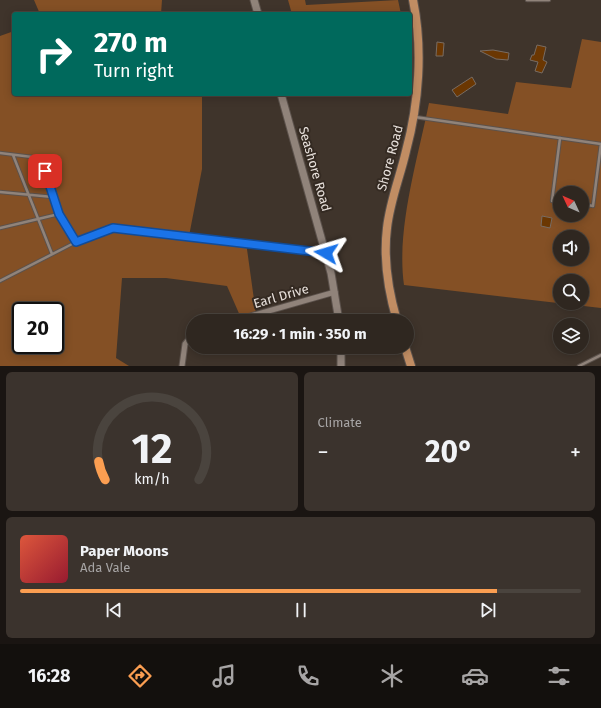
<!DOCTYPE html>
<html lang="en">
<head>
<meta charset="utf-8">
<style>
	:root { --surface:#2f2720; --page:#3b332d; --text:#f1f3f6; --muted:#a7a5a5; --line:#4a443e; --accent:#fb9e51 }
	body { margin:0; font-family:"Fira Sans",sans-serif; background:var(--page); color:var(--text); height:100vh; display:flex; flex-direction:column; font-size:15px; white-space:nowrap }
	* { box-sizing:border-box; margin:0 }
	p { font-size:13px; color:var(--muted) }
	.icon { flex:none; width:22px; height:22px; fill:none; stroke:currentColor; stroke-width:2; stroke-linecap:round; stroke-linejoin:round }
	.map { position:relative; height:366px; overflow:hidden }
	.panel { display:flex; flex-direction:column; gap:6px; padding:6px; background:#1a1512; flex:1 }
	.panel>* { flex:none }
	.top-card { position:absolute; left:12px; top:12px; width:400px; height:84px; border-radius:4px; box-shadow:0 2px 10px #0003,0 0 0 1px var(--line); background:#00695c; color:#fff; overflow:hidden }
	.needle { width:26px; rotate:314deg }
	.controls { position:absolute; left:553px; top:186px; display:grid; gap:8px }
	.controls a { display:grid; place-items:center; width:36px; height:36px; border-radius:50%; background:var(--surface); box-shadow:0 2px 10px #0003,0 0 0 1px var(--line); font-size:20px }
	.speed { position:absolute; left:12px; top:302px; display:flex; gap:8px; font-size:20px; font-weight:700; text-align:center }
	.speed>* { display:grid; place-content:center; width:52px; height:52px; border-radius:50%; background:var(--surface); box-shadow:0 2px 10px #0003,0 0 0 1px var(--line); line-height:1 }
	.speed .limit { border:2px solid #111; border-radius:6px; background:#fff; color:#111 }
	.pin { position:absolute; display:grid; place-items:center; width:34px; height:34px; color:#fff; margin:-17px; border-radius:8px; box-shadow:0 2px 6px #0006 }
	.me { position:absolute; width:44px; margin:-22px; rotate:277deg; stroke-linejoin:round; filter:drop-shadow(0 0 3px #0008) }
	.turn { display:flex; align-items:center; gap:14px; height:84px; padding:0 16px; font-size:18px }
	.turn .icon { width:52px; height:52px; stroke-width:2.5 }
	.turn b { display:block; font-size:28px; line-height:34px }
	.big { font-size:30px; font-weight:700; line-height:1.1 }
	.panel .widget { flex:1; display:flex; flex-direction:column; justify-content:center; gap:6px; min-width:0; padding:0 14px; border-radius:6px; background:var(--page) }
	.panel .dial { align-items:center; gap:0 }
	.dial svg { height:104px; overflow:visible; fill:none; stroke:var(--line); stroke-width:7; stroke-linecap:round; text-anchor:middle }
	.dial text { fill:var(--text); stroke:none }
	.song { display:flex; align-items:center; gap:12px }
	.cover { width:48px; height:48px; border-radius:6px; background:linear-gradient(135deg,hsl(10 70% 55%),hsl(350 70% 35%)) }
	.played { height:4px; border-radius:2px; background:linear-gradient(90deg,var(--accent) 85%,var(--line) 85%) }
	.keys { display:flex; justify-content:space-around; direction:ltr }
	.heat { display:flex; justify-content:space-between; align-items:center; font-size:22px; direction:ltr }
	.panel .tiles { flex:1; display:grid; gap:6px; grid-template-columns:1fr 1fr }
	.widget:last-child { grid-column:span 2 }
	.trip { position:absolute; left:186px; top:314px; width:228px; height:40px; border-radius:20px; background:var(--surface); box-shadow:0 2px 10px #0003,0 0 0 1px var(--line); font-weight:700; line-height:40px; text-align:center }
	.dock { display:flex; height:64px; justify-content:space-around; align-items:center; background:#13100d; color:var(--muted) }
	.dock .icon { width:28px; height:28px }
	.dock .on { color:var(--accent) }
	.dock b { font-size:18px; color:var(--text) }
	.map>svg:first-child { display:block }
	.green { fill:#845025; fill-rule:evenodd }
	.building { fill:#6b3702; stroke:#786c63 }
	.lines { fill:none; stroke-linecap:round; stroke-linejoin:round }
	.lane-casing { stroke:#5c524c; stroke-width:4.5 }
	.street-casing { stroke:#5c524c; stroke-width:7 }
	.secondary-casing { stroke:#5c524c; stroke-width:9 }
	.primary-casing { stroke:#5c524c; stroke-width:10 }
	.lane { stroke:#90837a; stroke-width:2.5 }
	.street { stroke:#90837a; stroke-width:5 }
	.secondary { stroke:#90837a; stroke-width:7 }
	.primary { stroke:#c18d63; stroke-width:8 }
	.route-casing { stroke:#114b97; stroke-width:10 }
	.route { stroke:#1a73e8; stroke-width:7 }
	.labels { text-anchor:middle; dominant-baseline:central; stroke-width:4; stroke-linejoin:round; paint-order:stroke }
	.street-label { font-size:13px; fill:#e8e1dc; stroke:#342a22 }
</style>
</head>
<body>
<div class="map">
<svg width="601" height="366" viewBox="0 0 601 366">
	<rect width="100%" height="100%" fill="#3f342b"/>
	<path class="green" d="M34 0H162L161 14H40Z
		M288 0H305L306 5 398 0 401 14H292Z
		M14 31V94H202V169L189 236 246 242 256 314 241 318 227 286 166 278H122L116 358 129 366H0V36ZM21 311H55V345H21Z
		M582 39 601 42V308L404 285C396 229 418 158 429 103L508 114 516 82 571 88ZM560 193H582V215H560ZM560 237H582V259H560ZM560 281H582V303H560Z"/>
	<path class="building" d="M437 42 444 43 443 56H436Z
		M537 45 546 47 543 60 547 62 542 73 535 71 538 62 530 60 532 55H534Z
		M493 50 509 53 508 60 496 59 480 51Z
		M472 77 476 84 457 97 452 90Z
		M542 216 552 218 550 228 541 226Z"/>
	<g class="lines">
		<g class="lane-casing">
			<path id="lane" d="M527 0H549
				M415 117 601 144
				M0 153 40 158 59 214 76 242 0 281
				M13 155 52 254
				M0 192 53 197
				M560 201H552L560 138
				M582 204 593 206 601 144
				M0 228 59 214
				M76 242 113 228 325 253
				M579 366 601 355"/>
		</g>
		<g class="street-casing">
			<path id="street" d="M233 321 335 292
				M182 366 185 344 193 334"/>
		</g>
		<g class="secondary-casing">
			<path id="secondary" d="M254 0 258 14
				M281 94 331 273 339 321
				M341 347V366"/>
		</g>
		<g class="primary-casing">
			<path id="primary" d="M397 321C388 290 383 260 387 228 390 201 400 177 406 151 419 103 423 49 413 0
				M405 347 411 366"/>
		</g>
		<use href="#lane" class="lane"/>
		<use href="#street" class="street"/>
		<use href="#secondary" class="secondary"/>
		<use href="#primary" class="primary"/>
	</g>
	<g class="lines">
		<g class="route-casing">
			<path id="route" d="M45 171 59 214 76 242 113 228 326 253"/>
		</g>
		<use href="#route" class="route"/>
	</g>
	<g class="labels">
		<g class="street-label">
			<text transform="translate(390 158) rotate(-75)">Shore Road</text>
			<text transform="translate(315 169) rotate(74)">Seashore Road</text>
			<text transform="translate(281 296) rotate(-16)">Earl Drive</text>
		</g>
	</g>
</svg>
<div class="controls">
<a><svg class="needle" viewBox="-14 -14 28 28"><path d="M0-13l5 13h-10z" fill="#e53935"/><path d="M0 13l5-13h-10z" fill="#a7a5a5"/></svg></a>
<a><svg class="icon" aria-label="sound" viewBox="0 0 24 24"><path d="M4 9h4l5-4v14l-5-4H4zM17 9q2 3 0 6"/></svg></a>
<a><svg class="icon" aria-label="search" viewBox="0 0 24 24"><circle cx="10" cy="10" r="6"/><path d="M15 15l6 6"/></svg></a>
<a><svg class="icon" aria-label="layers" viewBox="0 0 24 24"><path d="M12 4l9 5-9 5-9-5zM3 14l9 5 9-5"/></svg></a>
</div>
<div class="speed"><div class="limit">20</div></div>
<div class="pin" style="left:45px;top:171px;background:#d93025"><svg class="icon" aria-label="arrive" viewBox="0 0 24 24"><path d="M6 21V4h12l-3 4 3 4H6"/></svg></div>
<svg class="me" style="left:326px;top:253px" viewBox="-20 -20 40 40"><path d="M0-17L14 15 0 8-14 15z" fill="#1a73e8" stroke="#fff" stroke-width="4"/></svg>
<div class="trip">16:29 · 1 min · 350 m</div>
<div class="top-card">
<div class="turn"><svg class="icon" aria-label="right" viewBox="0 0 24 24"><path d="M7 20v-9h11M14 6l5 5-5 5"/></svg><div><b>270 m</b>Turn right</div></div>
</div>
</div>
<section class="panel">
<div class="tiles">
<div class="widget dial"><svg viewBox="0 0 100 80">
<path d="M14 69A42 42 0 1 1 86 69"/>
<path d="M14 69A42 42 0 0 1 9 55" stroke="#fb9e51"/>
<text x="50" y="56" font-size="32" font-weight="700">12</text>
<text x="50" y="72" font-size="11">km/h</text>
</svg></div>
<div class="widget"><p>Climate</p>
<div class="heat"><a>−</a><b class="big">20°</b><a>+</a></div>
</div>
<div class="widget">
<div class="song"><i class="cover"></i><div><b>Paper Moons</b><p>Ada Vale</p></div></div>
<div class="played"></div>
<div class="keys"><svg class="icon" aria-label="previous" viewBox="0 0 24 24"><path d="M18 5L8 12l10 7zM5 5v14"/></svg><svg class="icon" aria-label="pause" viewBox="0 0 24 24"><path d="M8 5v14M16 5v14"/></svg><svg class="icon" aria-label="next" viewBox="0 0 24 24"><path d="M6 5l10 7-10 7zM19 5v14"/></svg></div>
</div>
</div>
</section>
<nav class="dock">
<b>16:28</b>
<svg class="icon on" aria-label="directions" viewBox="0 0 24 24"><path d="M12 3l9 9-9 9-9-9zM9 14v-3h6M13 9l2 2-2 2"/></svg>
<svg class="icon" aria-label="music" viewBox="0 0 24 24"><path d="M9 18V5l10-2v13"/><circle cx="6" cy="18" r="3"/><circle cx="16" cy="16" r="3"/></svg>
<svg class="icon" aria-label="phone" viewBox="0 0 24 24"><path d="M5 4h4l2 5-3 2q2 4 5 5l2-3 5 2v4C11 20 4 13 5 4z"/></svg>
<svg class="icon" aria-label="climate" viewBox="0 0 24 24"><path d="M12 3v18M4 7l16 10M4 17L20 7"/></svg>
<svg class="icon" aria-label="car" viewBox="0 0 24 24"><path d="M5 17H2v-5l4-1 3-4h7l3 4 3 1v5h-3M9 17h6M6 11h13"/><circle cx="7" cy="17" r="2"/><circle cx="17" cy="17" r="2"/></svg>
<svg class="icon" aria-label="filters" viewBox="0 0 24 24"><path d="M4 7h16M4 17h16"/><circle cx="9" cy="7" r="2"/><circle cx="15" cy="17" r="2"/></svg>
</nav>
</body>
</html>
